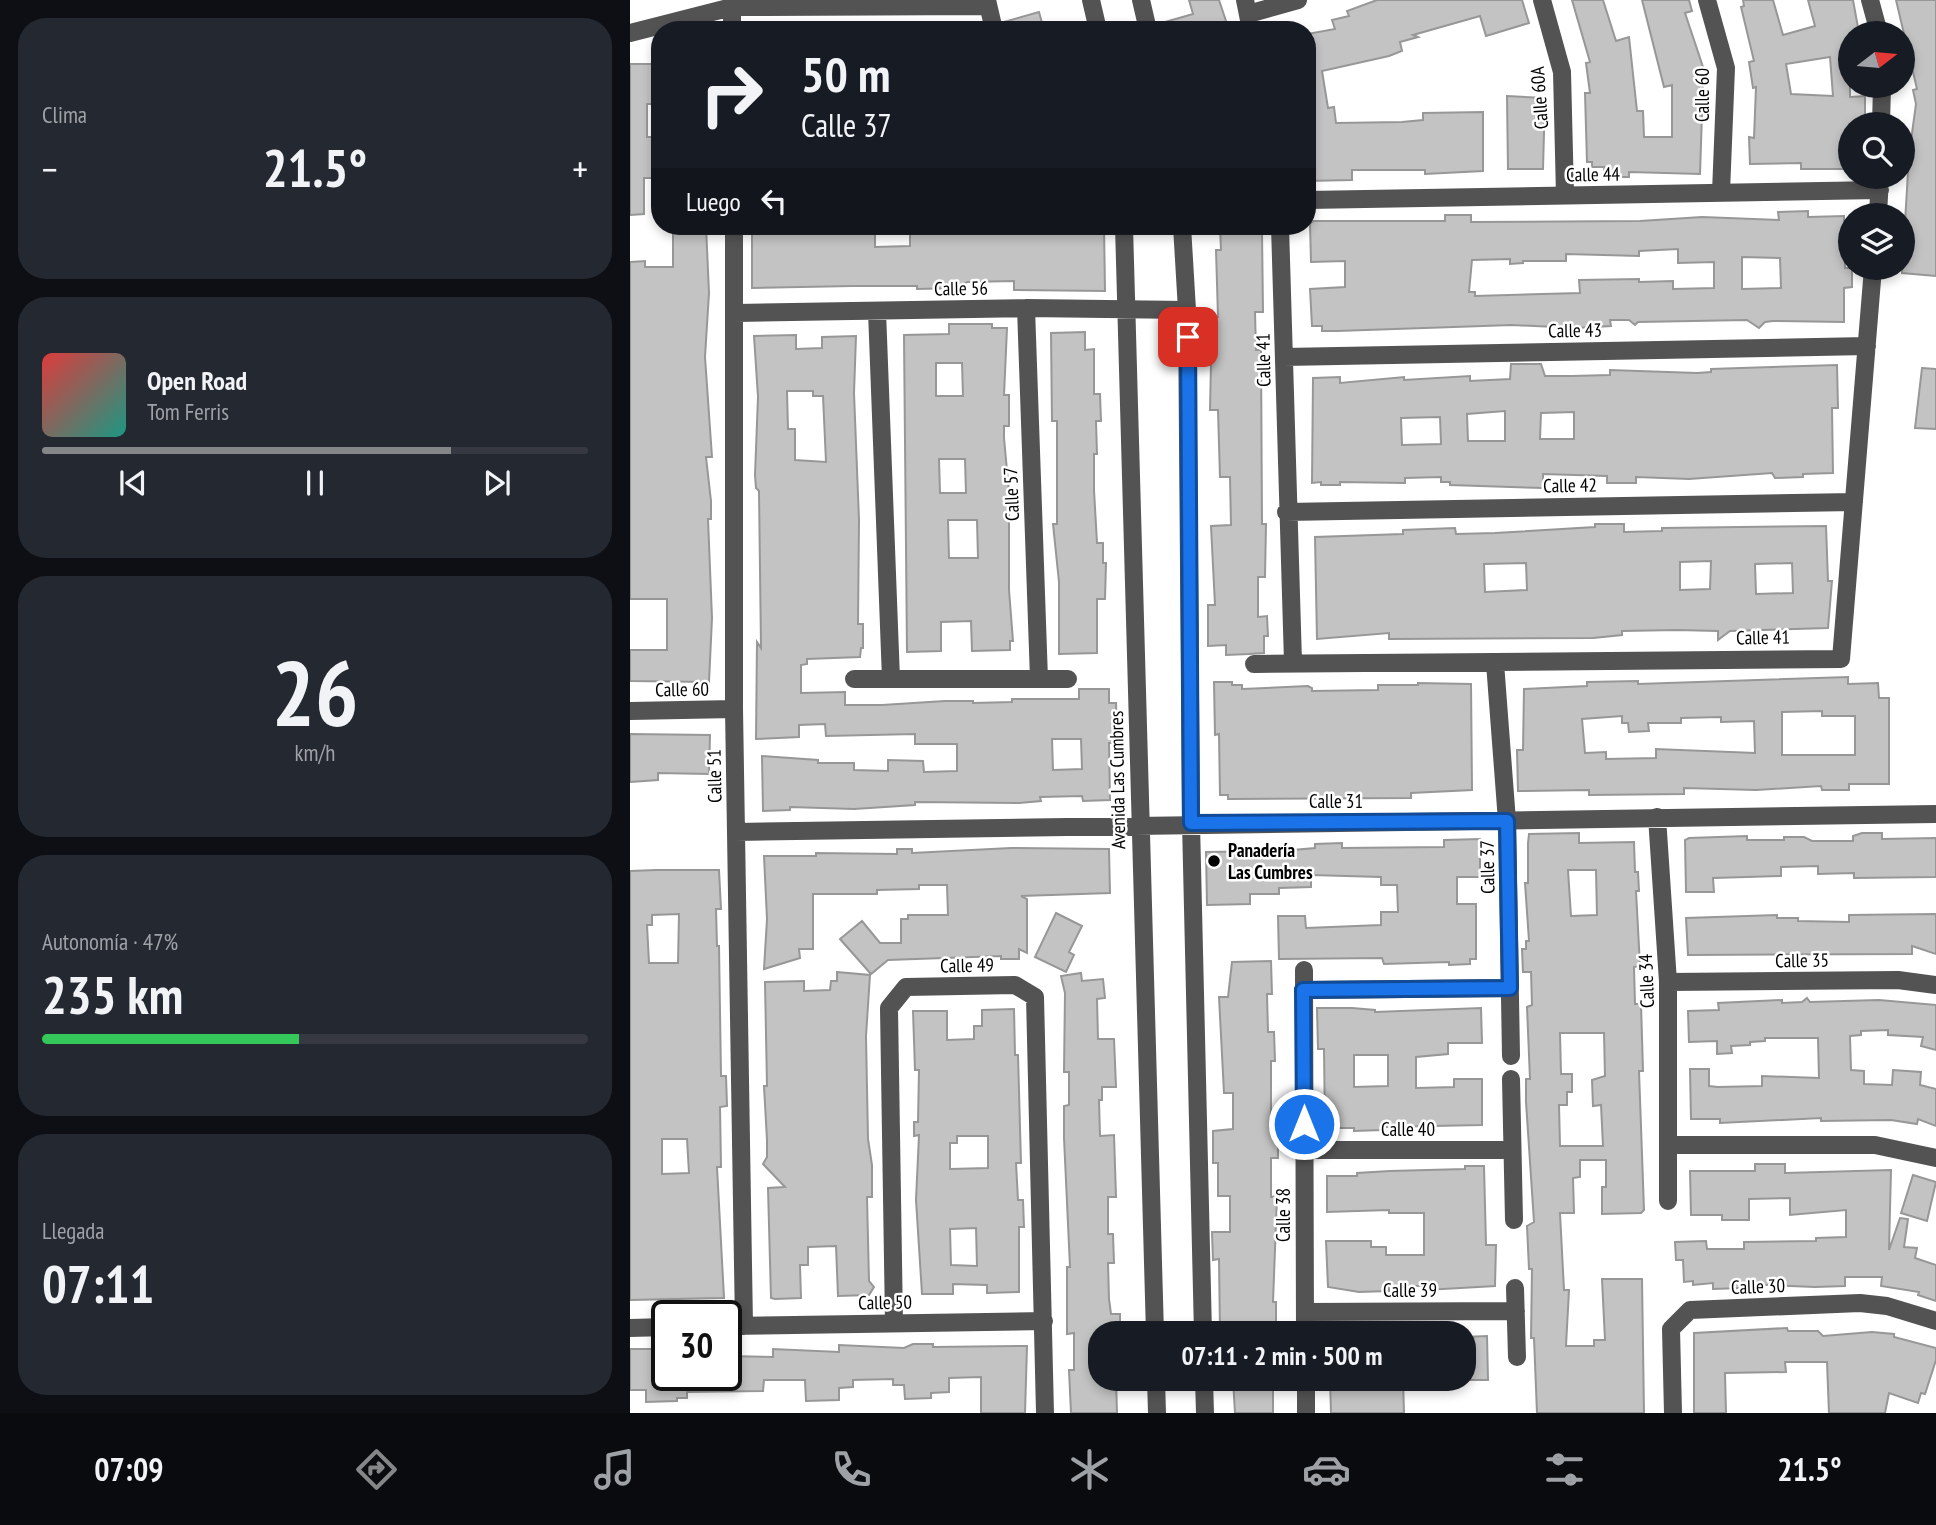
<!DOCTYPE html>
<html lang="es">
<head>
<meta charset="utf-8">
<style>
	:root { --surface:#171b24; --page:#242831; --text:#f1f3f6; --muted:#9ea1a6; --line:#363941; --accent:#858687 }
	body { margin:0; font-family:"PT Sans Narrow",sans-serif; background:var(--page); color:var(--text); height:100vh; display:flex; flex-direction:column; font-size:26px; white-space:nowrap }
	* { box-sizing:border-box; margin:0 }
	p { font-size:23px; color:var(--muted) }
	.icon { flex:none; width:38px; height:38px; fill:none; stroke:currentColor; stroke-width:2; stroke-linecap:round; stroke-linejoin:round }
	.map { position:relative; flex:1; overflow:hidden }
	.panel { display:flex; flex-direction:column; gap:18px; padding:18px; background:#0d0f14; width:630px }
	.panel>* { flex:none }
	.hud { position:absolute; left:21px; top:21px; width:665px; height:214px; border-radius:28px; box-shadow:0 4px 10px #0003; background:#171b24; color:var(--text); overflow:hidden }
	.needle { width:46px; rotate:74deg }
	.buttons { position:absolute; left:1208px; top:21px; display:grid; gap:14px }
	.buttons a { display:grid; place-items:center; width:77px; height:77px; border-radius:50%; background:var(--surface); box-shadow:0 4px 10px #0003; font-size:35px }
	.speed { position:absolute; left:21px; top:1300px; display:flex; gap:14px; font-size:35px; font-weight:700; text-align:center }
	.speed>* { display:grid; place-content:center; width:91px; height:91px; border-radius:50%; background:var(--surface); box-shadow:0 4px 10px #0003; line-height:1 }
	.speed .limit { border:4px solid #111; border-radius:10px; background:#fff; color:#111 }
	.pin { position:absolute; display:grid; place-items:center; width:60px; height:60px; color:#fff; margin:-30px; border-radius:14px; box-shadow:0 4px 10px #0006 }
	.me { position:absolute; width:77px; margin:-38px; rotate:0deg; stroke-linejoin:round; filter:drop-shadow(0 0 5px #0008) }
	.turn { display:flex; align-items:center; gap:24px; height:147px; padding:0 35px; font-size:32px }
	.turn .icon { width:91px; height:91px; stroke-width:2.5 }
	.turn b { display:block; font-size:49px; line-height:60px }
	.then { display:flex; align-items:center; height:66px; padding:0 35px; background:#0003; gap:14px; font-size:26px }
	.big { font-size:52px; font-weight:600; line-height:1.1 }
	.panel .widget { flex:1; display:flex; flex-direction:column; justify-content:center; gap:10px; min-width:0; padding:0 24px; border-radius:28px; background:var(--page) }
	.panel .dial { align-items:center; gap:0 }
	.dial b { font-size:91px; line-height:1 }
	.song { display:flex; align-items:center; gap:21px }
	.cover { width:84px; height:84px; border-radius:10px; background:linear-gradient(135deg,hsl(0 70% 55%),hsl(170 70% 35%)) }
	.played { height:7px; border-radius:4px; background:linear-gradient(90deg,var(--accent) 75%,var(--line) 75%) }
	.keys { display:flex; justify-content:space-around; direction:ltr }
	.heat { display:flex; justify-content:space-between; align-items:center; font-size:38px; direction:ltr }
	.charge { height:10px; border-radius:5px; background:linear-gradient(90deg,#34c759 47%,var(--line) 0) }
	.trip { position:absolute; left:458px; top:1321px; width:388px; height:70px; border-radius:28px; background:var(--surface); box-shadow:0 4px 10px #0003; font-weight:600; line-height:70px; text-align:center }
	.tab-bar { display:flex; height:112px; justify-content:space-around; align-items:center; background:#090b0e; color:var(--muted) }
	.tab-bar .icon { width:49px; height:49px }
	.tab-bar .selected { color:var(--accent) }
	.tab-bar b { font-size:32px; color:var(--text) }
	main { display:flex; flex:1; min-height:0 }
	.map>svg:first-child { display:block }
	.building { fill:#c3c3c3; stroke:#979797; stroke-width:2; fill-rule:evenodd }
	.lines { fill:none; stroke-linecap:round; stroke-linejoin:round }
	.minor { stroke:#535353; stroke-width:18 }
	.route-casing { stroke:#114b97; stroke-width:18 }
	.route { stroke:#1a73e8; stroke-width:12 }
	.poi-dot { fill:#000; stroke:#fff; stroke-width:2.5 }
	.labels { text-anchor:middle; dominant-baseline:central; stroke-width:5; stroke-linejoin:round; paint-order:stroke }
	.street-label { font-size:19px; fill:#000; stroke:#fff }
	.poi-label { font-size:19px; font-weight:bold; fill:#000; stroke:#fff; text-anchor:start }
</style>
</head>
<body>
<main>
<section class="panel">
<div class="widget"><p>Clima</p>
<div class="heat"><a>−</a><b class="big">21.5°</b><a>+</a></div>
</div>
<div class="widget">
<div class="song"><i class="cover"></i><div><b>Open Road</b><p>Tom Ferris</p></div></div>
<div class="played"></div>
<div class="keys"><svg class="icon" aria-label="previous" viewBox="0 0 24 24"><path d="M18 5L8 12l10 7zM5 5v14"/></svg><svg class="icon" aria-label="pause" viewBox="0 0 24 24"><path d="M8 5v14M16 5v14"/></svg><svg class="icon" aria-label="next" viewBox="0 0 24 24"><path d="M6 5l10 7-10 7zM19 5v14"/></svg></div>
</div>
<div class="widget dial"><b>26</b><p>km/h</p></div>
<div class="widget"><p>Autonomía · 47%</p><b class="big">235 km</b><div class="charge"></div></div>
<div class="widget"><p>Llegada</p><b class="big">07:11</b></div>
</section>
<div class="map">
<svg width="1306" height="1413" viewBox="0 0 1306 1413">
	<rect width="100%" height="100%" fill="#fff"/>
	<path class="building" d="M559 0H589L599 30H529L528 24 563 14Z
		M747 0H892L899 23 856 36 850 16 783 35 788 37 770 42 772 51 759 56 692 71 698 108 704 107 706 123 772 122 793 120V113L853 112V171L795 174V170H722V180L677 181V34L705 29 702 20 719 16 717 11Z
		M942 0H973L986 41 999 37 1007 111H1013L1014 137H1042V85L1034 87 1012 0H1059L1062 11 1055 13 1078 82 1073 84 1070 174 999 172V177H975L974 167H962V162H957L955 93H960L956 63 960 62Z
		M1113 0H1143L1153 35 1185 26 1178 0H1223L1229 33H1220V97L1235 96V116H1232V124H1220V169H1171V163L1120 164 1119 137 1124 138 1126 87 1123 88 1119 62 1124 61 1111 7 1114 6ZM1200 57 1203 96 1161 94 1156 64Z
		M1266 0H1306V276L1272 273 1279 155 1286 104 1283 90 1287 89Z
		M409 12 414 30H375L374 22Z
		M0 64H30V104H17V137H30V178H14V214L0 215Z
		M877 96 915 98 913 169H878Z
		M1178 211V217L1214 216 1215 268H1222V287L1214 288V322L1143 321 1135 322 1129 328 1117 320 1008 322 1005 325 999 320H980L981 326 946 328 882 325 707 331H692V326H682L680 289 715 287V261L681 262 680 224 683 221H815V215H841V222L1010 221 1072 217 1149 220 1148 212ZM1048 249V263L1084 262V288L1043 289V281L1009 282V279L949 280 950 293 845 296V292H839L842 260 880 259V264L893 263V261H936V254L1009 256V251ZM1112 257 1150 258 1151 288 1112 289Z
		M43 226H76L79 293 75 357 82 457H76L81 501V519H78L82 618 79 682 0 681V650H37V599H0V262L15 261V267H43Z
		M122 226H245V247L280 246V226H324V234L355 233V226H474L475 291 384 290V281L337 282 328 288 287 289V286H223L122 288Z
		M590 226H629L632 232 633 312H625L626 350H631L632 524H636L635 577H628V617L637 616 638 636H634V653L619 654 596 655V645L578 646V605H585L581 526 601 525 600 477H590L588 410H580L582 317H588L586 250H591Z
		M319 324H362V328H377L374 395H379V426H374V438L379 492V590L383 641H380V650L342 651 341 621 311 622V651L277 652 274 335 319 334ZM306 363H332L333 396H306ZM309 459H335L336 493H310ZM318 520H347L348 558H319Z
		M455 332V350L464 349V394H470L471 421H466L467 454H464V490L467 543H473V563H476L475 599H467V653L429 654V582L423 524H427V421H422L421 333Z
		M166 335V349L192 348V337L226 336 224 393 229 520 228 624H233V648H231L230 657 177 659V664L171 665V693L215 692V705H252L315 701H343V703L382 702V699H449V689H479V703H486L487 743H479L480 800 453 801 452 796 410 797 411 801 389 803 285 802V805L224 809 160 807V810L133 811 132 756 188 760V763H224V770L258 771V760L293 761 294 772 327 771V744H285V734L196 736 195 724 169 725V737L126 739 127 642 131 648 129 491 126 488 125 475 128 397 124 336ZM157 391H183V396H193L196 462 165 460V429H158ZM422 739H451L452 769 423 770Z
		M881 364H911L915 376H942L980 375V370L1067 373 1081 372V369L1207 365 1208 408H1202L1203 473 1173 474V477L1145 478 1142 473 1059 479 1006 477V483H977V476L913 474V488L820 485V482H811V477L775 478V483L710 482V485H691V482L682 483 683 378 710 377V383L774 377V380L840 376V381L880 379ZM875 411V441H838L837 414ZM944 412V439H910L911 413ZM810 417 811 444 772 445 771 418Z
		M1292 368 1306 369V429L1285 428Z
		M965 524H994V532L1032 531V528L1196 526 1198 581H1202L1198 628 1100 631 1088 640V631L1047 630 992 631V635L963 638 759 639V633L687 639 685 537 773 534V530L798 529 825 528 826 534 865 533 965 527ZM1081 561 1080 589 1050 590V562ZM896 563 897 590 855 592 854 564ZM1162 563 1163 593 1126 594 1125 564Z
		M1218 677V684L1248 683 1249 698H1259V784H1219V790H1192L1191 786 1126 790 1054 788V794L959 795V790L888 791 887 750H893L894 689 957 686V682L1008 681V684ZM1192 711V716H1225V755H1152V712ZM992 716V723H998L999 732 1019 731 1018 723H1051V718L1091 717V722L1124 721 1125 753 1026 749V758L976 759V752L955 753 952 719Z
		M584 682H602V685H612V689L678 686 682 688V691L748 690V685H788V683L841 684 842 790 781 793V798L598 799V795H590L589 734 585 735Z
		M0 734 80 735 79 774 28 773V780L0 782Z
		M949 833V843L1004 842 1005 872H1008L1009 891H1006L1010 966 1004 967 1005 1004H1011L1013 1071H1009L1014 1210 1011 1213 972 1214V1187H976V1160H950V1177L943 1178 944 1213H930L934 1290H939L936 1346H964V1340H975L972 1279H1012L1014 1413H907L904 1338H901L902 1269H899L897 1226 904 1222 896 1102V1079H900L897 1007 902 1005 901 972H893L892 949H896V941H899L895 883H898V843L899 834ZM938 870H966L967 915 941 916ZM930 1033H974L975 1076 962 1080 963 1106 971 1105 973 1146H930L929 1105H937V1092H942V1074H931Z
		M1232 833H1252V839L1306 838V877L1224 878V873L1188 874V866L1151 867V876L1083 878 1084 892H1056L1055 840 1059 838 1117 836V840H1154V837H1174L1182 841H1223V836Z
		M850 839V877H827V904H846V959H840V964L819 965V962L754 964 752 958 649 959 648 916H675L676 928 751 925V912H768L767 885H751V877L681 875V887L649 888V894H620V904L577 905 576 852 651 851 685 848V844L712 843V848L814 847V840Z
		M381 848 479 849 480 893 391 896 397 899V953L389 949V959H371V956L258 960 241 974 210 939 232 921 250 943H271V919H278V915H318L317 885H289V889L247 890V894H183V949H169L170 958 134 969 137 919 134 856H186V853L267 854V849H282V853Z
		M26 870H89L91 909H86L87 946H89L91 1076H96L97 1106 90 1107 91 1167H87L94 1298 0 1300V871ZM49 914 48 963H19L17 925H22V915ZM32 1139H57L59 1173 32 1174Z
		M426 913 452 926 439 952 444 955 436 972 405 957Z
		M1306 914V954L1282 946V954L1058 955 1056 918 1147 915V918H1168V921L1219 922V915Z
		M641 961 642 994H637L638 1032H644L645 1061H641V1129L648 1131V1158H641V1197L647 1196 643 1302H646V1330L590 1333 589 1259 583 1260 582 1232H600V1196H588V1163H583V1131L603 1129V1093H594L589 997H598L602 962Z
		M207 972 240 975 236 1036 238 1139 242 1165V1197H237L239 1281 244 1287 239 1295 208 1296 206 1246 178 1247V1265H170L171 1298 145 1299 141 1298 138 1188 155 1187 133 1164 137 1157V1140L134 1086H137L135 982 174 981V991L200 990 201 981H207Z
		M451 973 452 981 473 979 475 998 467 999 468 1039H484L486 1087H472V1100H469L470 1136 484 1135 486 1197H478V1234H483L484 1263H478L479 1299 481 1314H490V1334H471V1379H486L487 1413H441L439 1370H444V1333L437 1334V1267H440L434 1138V1106L439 1105V1072H434L435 993 431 976Z
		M1177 998 1180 1002 1249 1000 1306 1005V1050L1291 1046 1293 1037 1258 1035V1030L1231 1031V1035L1220 1036 1221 1070 1234 1071V1084L1262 1085 1263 1070 1291 1072 1290 1085 1306 1089V1126L1288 1119 1287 1124 1261 1120 1191 1121V1118L1090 1123V1119H1061L1060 1069H1079V1086L1088 1087 1132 1086V1076L1189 1078 1188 1038H1135V1041L1120 1042V1045L1101 1046 1102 1053 1087 1054V1041L1059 1042 1058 1011 1089 1010 1088 1003 1152 1000V1003L1172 1002Z
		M687 1008H722L745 1010V1012L851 1008 852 1043H818V1054L786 1057V1088L824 1087V1079H852V1125L753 1127V1130L724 1131V1128H695L694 1049H688ZM724 1055H758V1086L724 1087Z
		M384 1009 385 1055H388L391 1163H386L388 1200H393L394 1227H389V1292L357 1293V1285L323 1284V1294H292L286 1200 289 1135 284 1136V1122H288L289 1070H285L283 1011H317V1040L344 1039V1026H352V1010ZM327 1136H358V1168L320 1169V1143H327ZM346 1228 347 1266 321 1265 320 1229Z
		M1125 1164H1155V1173L1261 1170 1259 1250 1270 1218 1278 1219 1274 1247 1287 1248 1285 1258 1306 1265V1301L1288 1295 1289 1292 1251 1286 1252 1277H1215V1286L1185 1287 1113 1284V1288L1083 1289V1283L1063 1285V1281L1054 1282 1053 1260H1046L1045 1242 1076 1241 1077 1249H1114V1242L1186 1241V1238L1216 1237V1210L1160 1215V1198L1119 1199V1220H1092V1215H1061L1060 1171H1125Z
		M835 1166H854L856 1245H866L865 1286 796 1290V1286H759V1291L729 1292 698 1287 696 1241H741V1247H756V1255H794V1213H759V1210L697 1212V1176H727V1173L760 1171 835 1169Z
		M1283 1175 1306 1182 1297 1221 1271 1213Z
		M1157 1328 1158 1331H1188L1193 1336 1242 1332 1264 1334V1337L1306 1348V1360L1295 1394 1291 1393 1288 1403 1259 1393 1255 1413H1199L1197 1362H1155L1156 1372 1095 1373 1096 1413H1064V1333Z
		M857 1336 858 1380H835V1337Z
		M283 1344H303V1347L397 1346 395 1413H351V1377L319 1378V1392L301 1393V1398L275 1399 274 1385H263V1379L223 1380V1387L209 1388V1400L176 1401 175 1380H134L133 1391 57 1392V1398H47V1401L16 1402V1390H0V1349H37V1376H96V1356L143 1357V1349L209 1352V1345L274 1348Z
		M603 1379H643V1413H605Z
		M700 1379H773L774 1413H701Z"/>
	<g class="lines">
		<path class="minor" d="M357 0 364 30
			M461 0 468 30
			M511 0 518 30
			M615 0 621 30
			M912 0 932 72 935 195
			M1077 0 1096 68 1091 192
			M1240 0 1249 33
			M102 7V30
			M618 14 668 0
			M0 33 102 7 358 6
			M1251 124 1252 86
			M677 200 1250 190
			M1248 215 1250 177
			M104 226V709L114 1326
			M494 226 525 1334
			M552 226 557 310 561 823 573 1334
			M650 226 663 662
			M396 308 409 679
			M247 311 261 679
			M106 313 396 308 557 310
			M654 357 1237 346
			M656 512 1224 502
			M865 663 877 821 881 1056
			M624 664 1211 659 1243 268
			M224 679H438
			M0 711 104 709
			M1027 817 1038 982V1201
			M106 832 1306 814
			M674 970 675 1334
			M1038 982 1268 980 1306 985
			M673 990 880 988
			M881 1079 884 1220
			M1038 1145H1245L1306 1158
			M674 1150H882
			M885 1288 887 1357
			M675 1312 886 1311
			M264 1323 259 1008 276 987 385 985 405 997 415 1413
			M96 1326 414 1321
			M0 1328 37 1327
			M526 1379 527 1413
			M574 1379 575 1413
			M676 1379V1413
			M1043 1413 1041 1329 1060 1310 1230 1303 1257 1306 1306 1321"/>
	</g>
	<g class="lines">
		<g class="route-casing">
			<path id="route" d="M558 337 561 823 877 821 880 988 673 990 674 1124"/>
		</g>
		<use href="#route" class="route"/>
	</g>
	<circle class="poi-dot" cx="584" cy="861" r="7"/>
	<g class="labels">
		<g class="street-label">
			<text transform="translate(1072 95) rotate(-90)">Calle 60</text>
			<text transform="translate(909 98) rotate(-94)">Calle 60A</text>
			<text transform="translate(963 174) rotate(-1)">Calle 44</text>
			<text transform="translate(331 288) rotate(-1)">Calle 56</text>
			<text transform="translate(945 330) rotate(-1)">Calle 43</text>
			<text transform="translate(633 360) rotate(-91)">Calle 41</text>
			<text transform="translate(940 485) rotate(-1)">Calle 42</text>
			<text transform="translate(381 494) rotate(-92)">Calle 57</text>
			<text transform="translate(1133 637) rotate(-1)">Calle 41</text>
			<text transform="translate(52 689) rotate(-1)">Calle 60</text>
			<text transform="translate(84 776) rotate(-91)">Calle 51</text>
			<text transform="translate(487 780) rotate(-91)">Avenida Las Cumbres</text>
			<text x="706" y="801">Calle 31</text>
			<text transform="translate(857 867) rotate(-91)">Calle 37</text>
			<text transform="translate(1172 960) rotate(-1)">Calle 35</text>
			<text transform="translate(337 965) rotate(-1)">Calle 49</text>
			<text transform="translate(1016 981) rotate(-92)">Calle 34</text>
			<text x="778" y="1129">Calle 40</text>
			<text transform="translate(653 1215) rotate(-90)">Calle 38</text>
			<text transform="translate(1128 1286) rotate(-2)">Calle 30</text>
			<text x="780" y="1290">Calle 39</text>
			<text transform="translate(255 1302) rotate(-1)">Calle 50</text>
		</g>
		<g class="poi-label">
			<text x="598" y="850">Panadería<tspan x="598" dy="22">Las Cumbres</tspan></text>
		</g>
	</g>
</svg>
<div class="buttons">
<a><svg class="needle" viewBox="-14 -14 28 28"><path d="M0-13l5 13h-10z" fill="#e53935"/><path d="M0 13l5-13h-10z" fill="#9ea1a6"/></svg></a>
<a><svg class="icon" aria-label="search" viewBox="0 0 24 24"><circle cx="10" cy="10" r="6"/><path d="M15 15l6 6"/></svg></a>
<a><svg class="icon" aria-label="layers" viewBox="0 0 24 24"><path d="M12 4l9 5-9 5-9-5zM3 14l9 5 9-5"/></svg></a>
</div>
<div class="speed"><div class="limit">30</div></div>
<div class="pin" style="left:558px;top:337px;background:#d93025"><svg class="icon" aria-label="arrive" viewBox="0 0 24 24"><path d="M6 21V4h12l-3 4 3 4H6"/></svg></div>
<svg class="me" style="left:674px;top:1124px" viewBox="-20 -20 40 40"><circle r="17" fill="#1a73e8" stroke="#fff" stroke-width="3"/><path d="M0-11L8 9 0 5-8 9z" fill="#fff"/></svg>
<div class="trip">07:11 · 2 min · 500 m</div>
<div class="hud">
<div class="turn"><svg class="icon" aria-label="right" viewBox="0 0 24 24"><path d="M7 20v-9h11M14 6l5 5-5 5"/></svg><div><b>50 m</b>Calle 37</div></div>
<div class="then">Luego<svg class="icon" aria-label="left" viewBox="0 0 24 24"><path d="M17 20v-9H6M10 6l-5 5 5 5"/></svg></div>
</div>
</div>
</main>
<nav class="tab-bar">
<b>07:09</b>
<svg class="icon selected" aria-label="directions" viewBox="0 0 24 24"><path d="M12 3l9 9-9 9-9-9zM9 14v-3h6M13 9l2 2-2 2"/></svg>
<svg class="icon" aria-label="music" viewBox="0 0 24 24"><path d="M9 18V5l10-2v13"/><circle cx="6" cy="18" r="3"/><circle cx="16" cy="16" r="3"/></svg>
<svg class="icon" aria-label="phone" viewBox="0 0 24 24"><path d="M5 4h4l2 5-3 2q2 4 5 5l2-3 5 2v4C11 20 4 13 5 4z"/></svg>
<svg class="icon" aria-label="climate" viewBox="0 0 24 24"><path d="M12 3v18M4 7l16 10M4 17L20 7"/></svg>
<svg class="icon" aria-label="car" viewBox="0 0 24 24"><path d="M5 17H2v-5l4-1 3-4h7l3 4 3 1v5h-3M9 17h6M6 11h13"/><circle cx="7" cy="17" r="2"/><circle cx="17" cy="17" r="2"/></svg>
<svg class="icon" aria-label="filters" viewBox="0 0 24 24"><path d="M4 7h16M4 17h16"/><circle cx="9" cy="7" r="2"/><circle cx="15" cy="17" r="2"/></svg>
<b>21.5°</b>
</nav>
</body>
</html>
